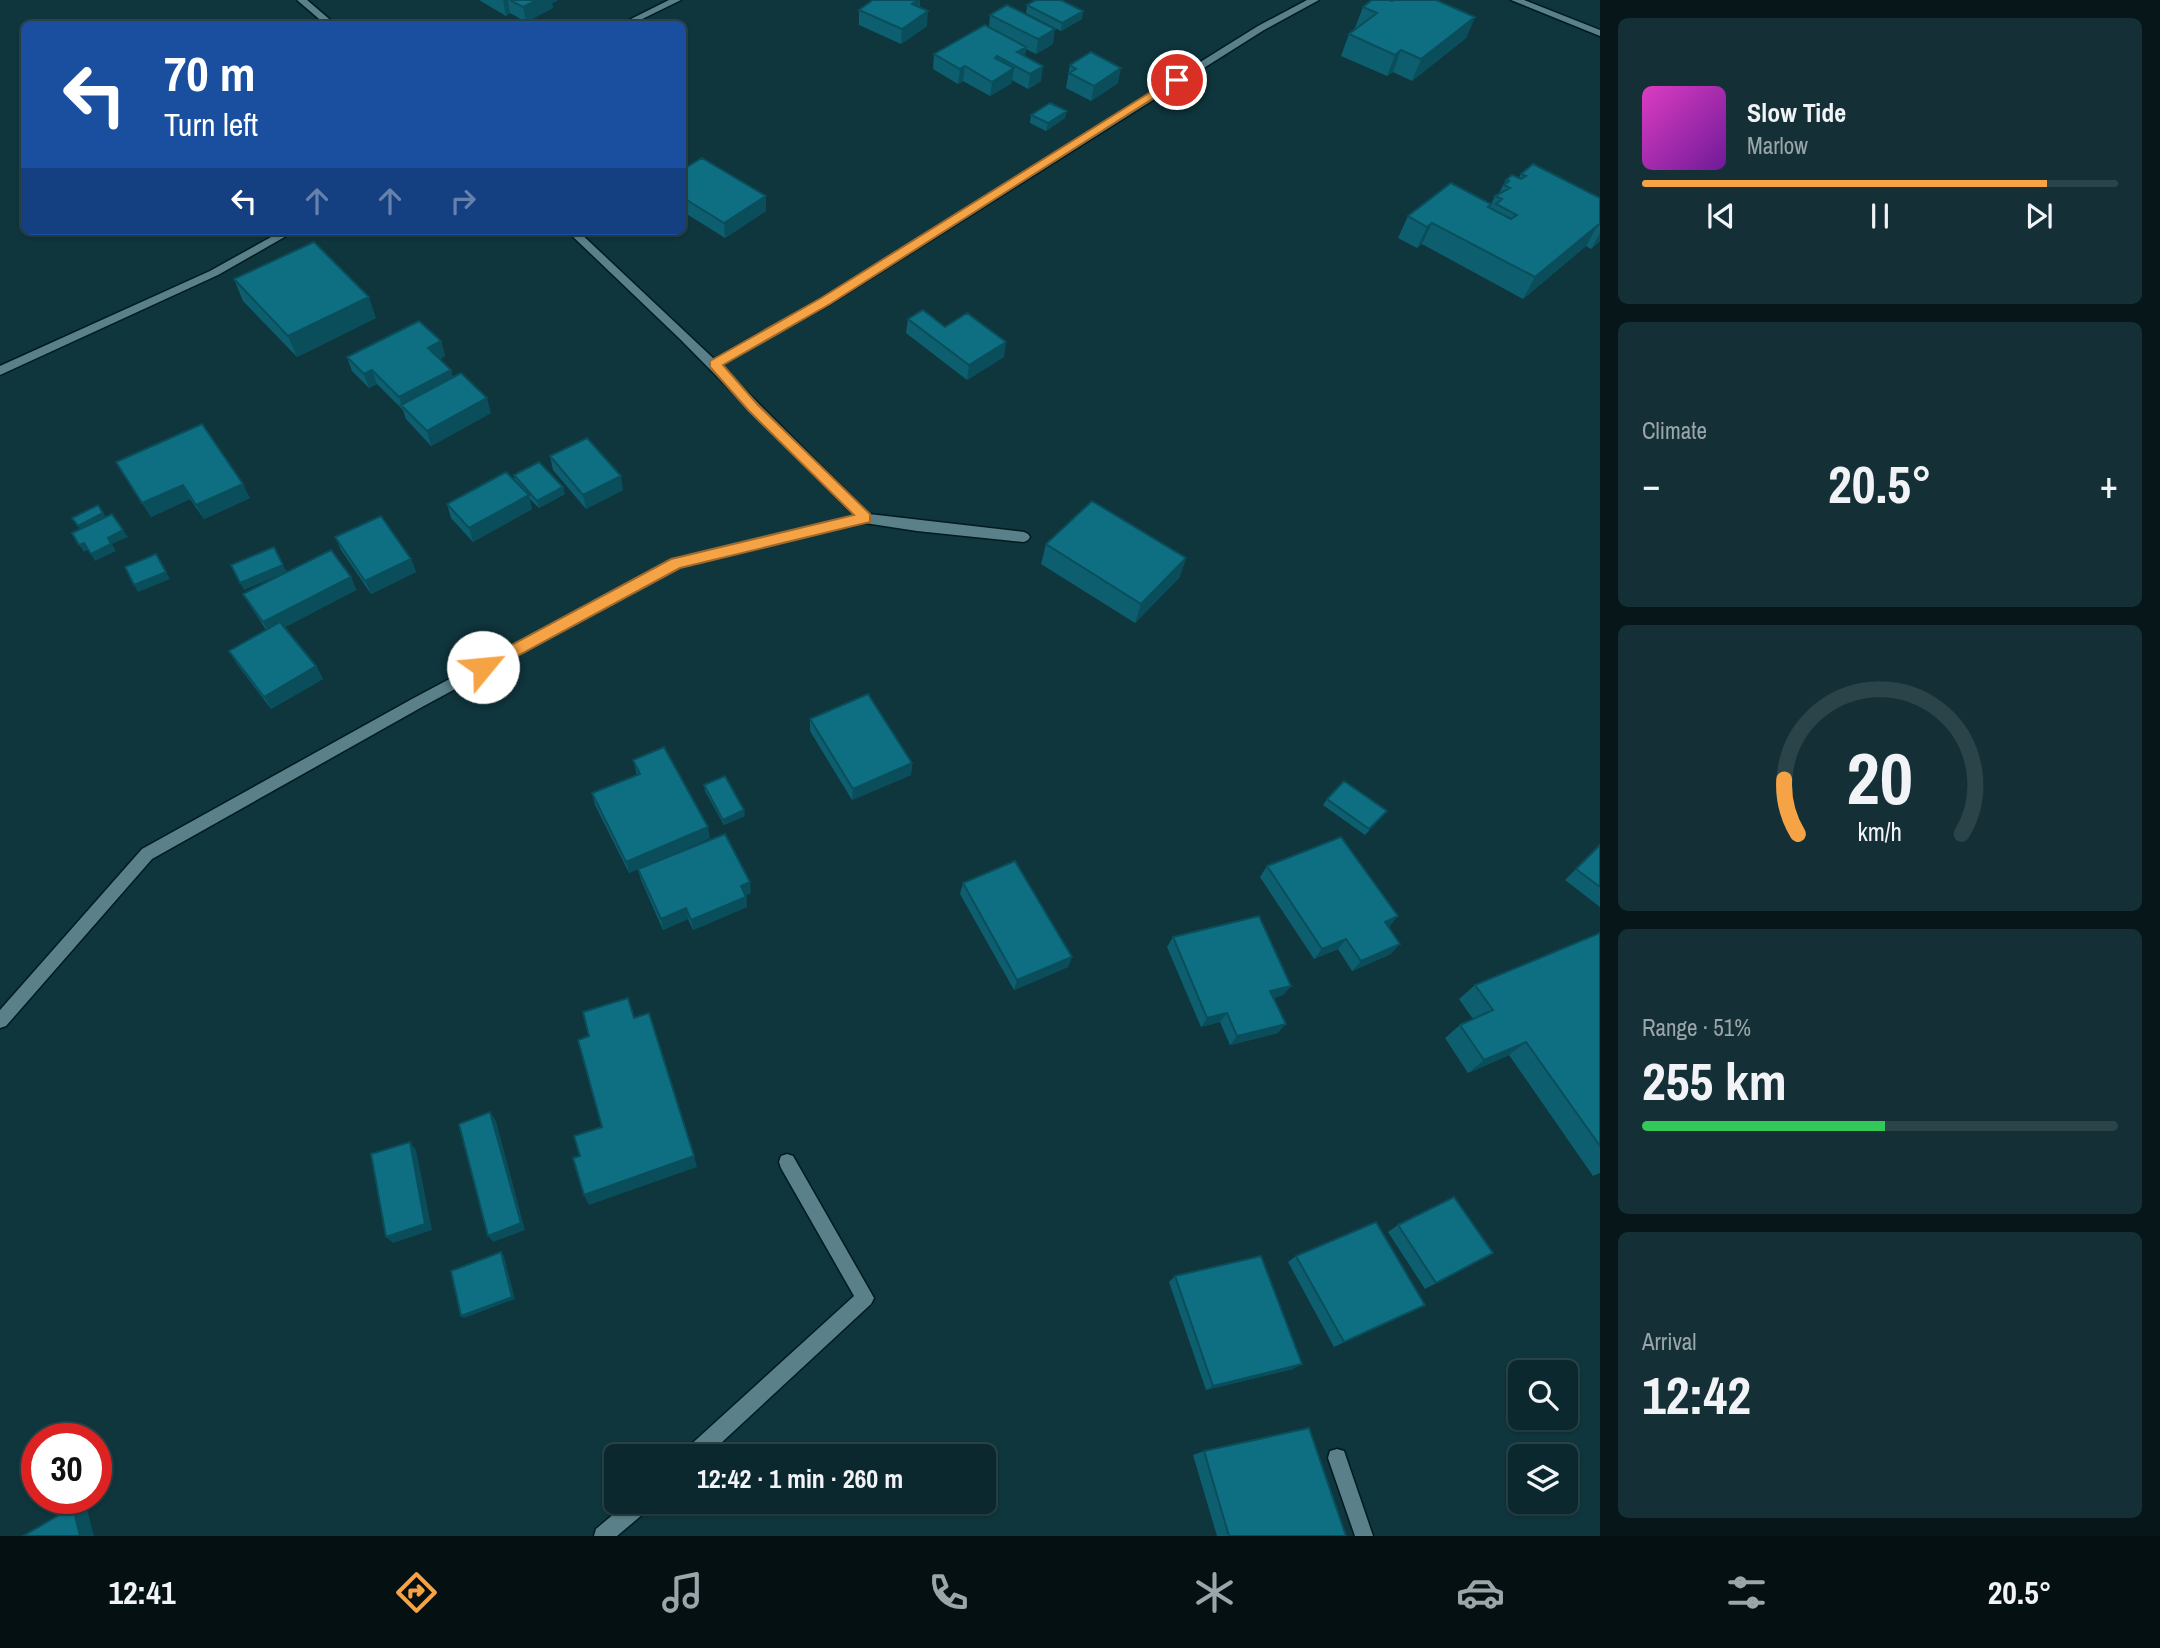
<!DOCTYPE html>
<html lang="en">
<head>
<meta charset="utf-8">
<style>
	:root { --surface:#0b282e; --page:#143036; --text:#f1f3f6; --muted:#9aa6aa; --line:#2b444a; --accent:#f5a345 }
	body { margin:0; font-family:"Archivo Narrow",sans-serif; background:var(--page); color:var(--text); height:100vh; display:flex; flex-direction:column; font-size:26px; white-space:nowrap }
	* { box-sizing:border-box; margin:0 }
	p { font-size:23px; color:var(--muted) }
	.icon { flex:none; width:38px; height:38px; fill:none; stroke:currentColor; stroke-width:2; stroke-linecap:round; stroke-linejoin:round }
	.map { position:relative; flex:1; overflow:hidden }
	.panel { display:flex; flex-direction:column; gap:18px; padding:18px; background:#061619; width:560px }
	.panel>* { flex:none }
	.banner { position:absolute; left:21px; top:21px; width:665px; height:214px; border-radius:10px; box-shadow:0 2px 5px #0004,0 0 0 2px var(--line); background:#1a4fa0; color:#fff; overflow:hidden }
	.fabs { position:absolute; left:1508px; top:1360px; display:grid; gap:14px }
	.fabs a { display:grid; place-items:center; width:70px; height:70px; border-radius:10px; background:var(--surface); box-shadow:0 2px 5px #0004,0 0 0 2px var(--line); font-size:35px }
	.speed { position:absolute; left:21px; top:1423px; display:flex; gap:14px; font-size:35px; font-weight:700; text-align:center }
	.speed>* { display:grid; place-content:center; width:91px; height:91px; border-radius:50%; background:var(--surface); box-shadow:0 2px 5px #0004,0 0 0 2px var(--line); line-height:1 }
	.speed .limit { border:10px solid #d22; background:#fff; color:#111 }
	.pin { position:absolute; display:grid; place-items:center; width:60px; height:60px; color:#fff; margin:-30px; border:4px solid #fff; border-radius:50%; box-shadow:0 2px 7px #0007 }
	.me { position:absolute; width:77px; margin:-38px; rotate:62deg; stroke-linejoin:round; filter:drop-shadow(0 0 5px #0008) }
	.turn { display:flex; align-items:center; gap:24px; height:147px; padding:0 28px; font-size:32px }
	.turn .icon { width:91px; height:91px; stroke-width:2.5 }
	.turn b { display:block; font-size:49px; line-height:60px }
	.lanes { display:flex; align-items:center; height:66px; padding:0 28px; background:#0003; justify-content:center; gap:35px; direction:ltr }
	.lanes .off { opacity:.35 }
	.big { font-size:52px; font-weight:700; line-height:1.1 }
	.panel .tile { flex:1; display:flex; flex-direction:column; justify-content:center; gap:10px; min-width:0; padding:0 24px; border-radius:10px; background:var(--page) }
	.panel .dial { align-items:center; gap:0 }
	.dial svg { height:182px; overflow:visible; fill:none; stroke:var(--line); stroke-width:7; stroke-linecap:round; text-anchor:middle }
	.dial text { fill:var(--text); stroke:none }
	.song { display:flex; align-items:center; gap:21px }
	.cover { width:84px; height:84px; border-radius:10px; background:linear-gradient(135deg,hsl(310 70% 55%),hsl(280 70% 35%)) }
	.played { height:7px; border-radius:4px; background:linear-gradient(90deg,var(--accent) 85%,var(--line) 85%) }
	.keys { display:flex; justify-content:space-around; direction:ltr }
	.heat { display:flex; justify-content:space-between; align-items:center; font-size:38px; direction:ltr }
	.charge { height:10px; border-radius:5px; background:linear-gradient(90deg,#34c759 51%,var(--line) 0) }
	.trip { position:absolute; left:604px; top:1444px; width:392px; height:70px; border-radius:10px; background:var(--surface); box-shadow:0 2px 5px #0004,0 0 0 2px var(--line); font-weight:700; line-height:70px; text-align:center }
	.tabs { display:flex; height:112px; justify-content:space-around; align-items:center; background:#041012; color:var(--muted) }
	.tabs .icon { width:49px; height:49px }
	.tabs .on { color:var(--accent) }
	.tabs b { font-size:32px; color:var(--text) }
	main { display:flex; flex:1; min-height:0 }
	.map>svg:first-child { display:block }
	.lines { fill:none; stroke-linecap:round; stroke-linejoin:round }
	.minor-casing { stroke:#011b21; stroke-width:3 }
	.minor { fill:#5a8089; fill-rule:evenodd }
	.wall { fill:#0d5f70 }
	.shaded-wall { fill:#0a4e5b }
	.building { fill:#0f6f82; stroke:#0a4e5b; stroke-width:2 }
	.route { fill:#f5a345; stroke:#9f6a2d; stroke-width:2 }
</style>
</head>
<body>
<main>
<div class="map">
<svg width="1600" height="1536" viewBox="0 0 1600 1536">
	<rect width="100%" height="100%" fill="#0f353d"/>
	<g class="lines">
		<g class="minor-casing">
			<path id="minor" d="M297 0H307L335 24H325Z
				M669 0H681L632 24H621Z
				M1307 0H1319L1264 30 830 304 720 365 869 514 1024 532 1028 534 1030 537 1028 540 1024 542 917 531 865 523 680 567 422 707 152 859 6 1026 0 1028V1010L142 849 412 699 673 560 855 516 680 339 567 231H578L714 359 822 298 1258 26Z
				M1511 0H1524L1600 30V36Z
				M282 231H295L218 275 0 375V366L210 271Z
				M787 1154 793 1156 874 1298 871 1304 707 1456H684L686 1449 854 1296 781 1168 779 1162 781 1156Z
				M1337 1449 1344 1451 1373 1536H1355L1328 1458 1330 1451Z
				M628 1502H651L649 1509 617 1536H594L596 1529Z"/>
		</g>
		<use href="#minor" class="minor"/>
	</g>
	<path class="wall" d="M479 0H558L552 3 553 8 526 22 510 13 506 16Z
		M873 0H920V8L927 26 901 44 859 25V10Z
		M1392 1 1475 17 1466 38 1412 81 1393 72 1387 76 1341 56 1349 34 1355 28 1363 7Z
		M1027 5 1083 11 1082 19 1061 31 1026 13Z
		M990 15 1053 44 1036 54 1026 49 1025 56 1041 81 1028 89 1012 80V83L990 96 963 81 958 84 933 69 934 54 989 27Z
		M1070 65 1118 83 1091 101 1066 88Z
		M1031 115 1065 118 1046 131 1030 123Z
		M682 170 766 211 725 238 682 211Z
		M1521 174 1600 198V241L1591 249 1586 246 1523 299 1422 244 1417 248 1398 238 1408 216 1491 204 1495 196 1499 193 1506 180 1519 178Z
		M234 279 376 318 297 357 243 301Z
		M908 319 945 327 1004 357 967 380 906 333Z
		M441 341 445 356 440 359 453 377 491 413 431 446 406 419 403 410 377 384 369 388 352 371 347 357Z
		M550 456 623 490 586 509 553 470Z
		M116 462 250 498 204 519 190 499 151 517Z
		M514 475 565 494 539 508 529 498 532 509 473 542 451 518 447 504 515 481Z
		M335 537 411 559 416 572 371 594 341 550Z
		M1046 544 1186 558 1179 578 1135 623 1041 564Z
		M351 577 356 590 285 627 316 666 323 679 271 709 237 664 229 651 266 630 251 607 243 594Z
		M810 719 912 763 911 775 852 800 810 731Z
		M633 760 710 838 648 865 751 893 746 895 747 907 693 930 688 919 663 930 641 880 638 869 629 873 595 805 592 793 637 775Z
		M704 785 745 816 724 825 705 791Z
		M1327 799 1387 811 1365 835 1323 805Z
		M1600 845V907L1565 880Z
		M1267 866 1389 927H1388L1391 954 1352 971 1338 949 1314 959 1260 877Z
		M963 883 1072 957 1068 967 1014 990 960 894Z
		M1600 933V1173L1593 1176 1509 1055 1468 1073 1445 1038 1460 1025 1473 1019 1459 999 1475 985Z
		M1173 937 1291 986 1283 995 1274 998 1278 1033 1230 1045 1220 1022 1201 1027 1167 947Z
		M1398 1225 1493 1253 1425 1289 1388 1232Z
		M1296 1256 1425 1305 1334 1347 1288 1262Z
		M1175 1276 1293 1369 1206 1390 1169 1282Z
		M1204 1451 1346 1536H1217L1193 1455Z"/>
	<path class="shaded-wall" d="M505 0H508L510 13 506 16 503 1Z
		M537 0H558L552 3 553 8 526 22 523 7Z
		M918 0H920L919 13 912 4Z
		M928 11 927 26 901 44 902 29Z
		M1083 11 1082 19 1061 31 1062 23Z
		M1475 17 1466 38 1412 81 1421 59Z
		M1055 29 1053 44 1036 54 1038 39Z
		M1026 47 1024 62 1015 67 1017 52Z
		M1401 50 1393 72 1387 76 1395 55Z
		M965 66 963 81 958 84 960 69Z
		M1043 66 1041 81 1028 89 1030 74Z
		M1014 68 1012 83 990 96 992 82Z
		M1121 68 1118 83 1091 101 1094 86Z
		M1067 111 1065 118 1046 131 1048 123Z
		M766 196V211L725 238 724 223Z
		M1432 223 1422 244 1417 248 1427 227Z
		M1598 225 1586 246 1523 299 1535 277Z
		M1600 233V241L1591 249Z
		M369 297 376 318 297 357 288 336Z
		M441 341 445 356 432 362 428 348Z
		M1006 342 1004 357 967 380 969 365Z
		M372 370 377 384 369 388 364 374Z
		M451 370 455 384 402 406 399 397Z
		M487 398 491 413 431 446 427 431Z
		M621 476 623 490 586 509 583 495Z
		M243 484 250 498 204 519 196 505Z
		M183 485 190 499 151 517 142 503Z
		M563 487 565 494 539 508 537 501Z
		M529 495 532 509 473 542 469 528Z
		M103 513 108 520 83 533 78 526Z
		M123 530 128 537 112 544 116 551 95 561 91 554 108 538Z
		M84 543 88 550 84 552 79 545Z
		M156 554 170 579 138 592 134 585Z
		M1186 558 1179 578 1135 623 1141 604Z
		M411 559 416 572 371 594 365 581Z
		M283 565 287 572 244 590 240 583Z
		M351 577 356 590 270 635 263 622Z
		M316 666 323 679 271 709 264 697Z
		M912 763 911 775 852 800 853 789Z
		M744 810 745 816 724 825 723 820Z
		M708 827 710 838 629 873 626 862Z
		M750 882 751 893 742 897 741 886Z
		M746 897 747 907 693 930 691 920Z
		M686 908 688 919 663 930 661 919Z
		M1398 916 1389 927 1376 933 1385 922Z
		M1346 939 1338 949 1314 959 1322 949Z
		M1400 944 1391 954 1352 971 1361 961Z
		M1072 957 1068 967 1014 990 1017 980Z
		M1291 986 1283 995 1263 1001 1270 991Z
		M1227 1013 1220 1022 1201 1027 1207 1018Z
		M1286 1024 1278 1033 1230 1045 1237 1036Z
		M1526 1042 1509 1055 1468 1073 1484 1060Z
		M490 1112 496 1121 525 1230 493 1242 488 1236Z
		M410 1142 416 1150 432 1230 393 1243 386 1237Z
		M694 1156 697 1167 589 1205 584 1195Z
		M501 1252 504 1256 515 1299 464 1318 461 1316Z
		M1302 1364 1293 1369 1206 1390 1213 1386Z
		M73 1507 87 1509 94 1536H80Z"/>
	<path class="building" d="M510 0H537L523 7Z
		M873 0H918L912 4 928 11 902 29 859 10Z
		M1036 0H1061L1083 11 1062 23 1027 5Z
		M1372 0H1389L1392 1 1394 0H1436L1475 17 1421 59 1401 50 1395 55 1349 34 1377 13 1363 7Z
		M1007 5 1055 29 1038 39 990 15Z
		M985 25 1026 47 1017 52 1043 66 1030 74 997 56 995 58 1014 68 992 82 965 66 960 69 934 54Z
		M1091 52 1121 68 1094 86 1069 73 1076 69 1070 65Z
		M1050 103 1067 111 1048 123 1031 115Z
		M702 158 766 196 724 223 682 197V170Z
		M1533 164 1600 198V225H1598L1535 277 1432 223 1427 227 1408 216 1451 183 1491 204 1488 207 1511 219 1517 215 1496 204 1502 199 1495 196 1510 188 1504 185 1509 181 1506 180 1512 175 1521 179 1526 176 1521 174Z
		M314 242 369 297 288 336 234 279Z
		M923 310 945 327 967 313 1006 342 969 365 908 319Z
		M419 321 441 341 428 348 451 370 399 397 372 370 364 374 347 357Z
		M461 373 487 398 427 431 401 405Z
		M202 424 243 484 196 505 183 485 142 503 116 462Z
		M587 438 621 476 583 495 550 456Z
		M539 462 563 487 537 501 514 475Z
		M506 472 529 495 469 528 447 504Z
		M1092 501 1186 558 1141 604 1046 544Z
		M98 505 103 513 78 526 72 518Z
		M112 514 123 530 108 538 111 544 91 554 84 543 79 545 72 533Z
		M381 516 411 559 365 581 335 537Z
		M274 547 283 565 240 583 231 565Z
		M331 550 351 577 263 622 243 594Z
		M156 554 166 572 134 585 125 567Z
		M280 622 316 666 264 697 229 651Z
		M868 694 912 763 853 789 810 719Z
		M664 747 708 827 626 862 592 793 640 774 633 760Z
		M725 776 744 810 723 820 704 785Z
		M1344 781 1387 811 1369 829 1327 799Z
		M725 834 750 882 741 886 746 897 691 920 686 908 661 919 638 869Z
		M1341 837 1398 916 1385 922 1400 944 1361 961 1346 939 1322 949 1267 866Z
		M1600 845V887L1576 869Z
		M1015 861 1072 957 1017 980 963 883Z
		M1259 916 1291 986 1270 991 1286 1024 1237 1036 1227 1013 1207 1018 1173 937Z
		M1600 933V1146L1526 1042 1484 1060 1460 1025 1493 1010 1475 985Z
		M628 998 634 1018 649 1013 694 1156 584 1195 573 1158 580 1156 574 1136 602 1127 578 1040 589 1036 583 1012Z
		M490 1112 521 1223 488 1236 459 1124Z
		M410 1142 425 1224 386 1237 371 1154Z
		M1454 1197 1493 1253 1436 1283 1398 1225Z
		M1376 1222 1425 1305 1344 1342 1296 1256Z
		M501 1252 512 1297 461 1316 451 1271Z
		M1261 1256 1302 1364 1213 1386 1175 1276Z
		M1309 1428 1346 1536H1229L1204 1451Z
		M73 1507 80 1536H23Z"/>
	<path class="route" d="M1173 78 1182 80 830 304 723 365 758 405 870 514V522L680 568 488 672H478L475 667 478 663 671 559 854 515 749 411 710 367V361L821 298Z"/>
</svg>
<div class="fabs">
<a><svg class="icon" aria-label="search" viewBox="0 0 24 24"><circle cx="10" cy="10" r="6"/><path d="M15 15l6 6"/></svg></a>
<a><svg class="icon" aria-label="layers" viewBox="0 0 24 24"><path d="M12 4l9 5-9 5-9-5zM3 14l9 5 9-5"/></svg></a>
</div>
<div class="speed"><div class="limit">30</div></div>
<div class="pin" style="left:1177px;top:80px;background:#d93025"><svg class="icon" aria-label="arrive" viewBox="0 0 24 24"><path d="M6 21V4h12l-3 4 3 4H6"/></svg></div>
<svg class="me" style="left:483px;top:667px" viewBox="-20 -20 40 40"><circle r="19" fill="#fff"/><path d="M0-13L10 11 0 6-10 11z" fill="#f5a345"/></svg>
<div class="trip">12:42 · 1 min · 260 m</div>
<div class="banner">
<div class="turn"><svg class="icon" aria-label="left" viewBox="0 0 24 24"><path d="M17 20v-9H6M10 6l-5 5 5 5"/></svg><div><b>70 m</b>Turn left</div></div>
<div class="lanes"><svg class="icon" aria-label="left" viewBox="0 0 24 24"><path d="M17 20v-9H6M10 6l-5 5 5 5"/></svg><svg class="icon off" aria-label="ahead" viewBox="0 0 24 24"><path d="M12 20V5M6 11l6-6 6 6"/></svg><svg class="icon off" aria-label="ahead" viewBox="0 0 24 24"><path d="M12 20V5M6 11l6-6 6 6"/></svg><svg class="icon off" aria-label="right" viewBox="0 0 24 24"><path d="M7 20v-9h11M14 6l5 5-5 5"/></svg></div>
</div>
</div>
<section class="panel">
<div class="tile">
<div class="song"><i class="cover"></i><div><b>Slow Tide</b><p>Marlow</p></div></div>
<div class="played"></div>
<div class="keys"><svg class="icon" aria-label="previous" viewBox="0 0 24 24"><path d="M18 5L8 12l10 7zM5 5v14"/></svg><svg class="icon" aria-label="pause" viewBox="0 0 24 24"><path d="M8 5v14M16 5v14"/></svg><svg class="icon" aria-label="next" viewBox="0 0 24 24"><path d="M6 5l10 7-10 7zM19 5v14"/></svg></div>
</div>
<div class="tile"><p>Climate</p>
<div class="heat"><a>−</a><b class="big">20.5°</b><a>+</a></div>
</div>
<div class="tile dial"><svg viewBox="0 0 100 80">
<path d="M14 69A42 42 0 1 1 86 69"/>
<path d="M14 69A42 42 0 0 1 8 45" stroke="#f5a345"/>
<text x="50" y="56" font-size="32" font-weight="700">20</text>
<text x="50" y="72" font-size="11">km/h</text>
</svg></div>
<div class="tile"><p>Range · 51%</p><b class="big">255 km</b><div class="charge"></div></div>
<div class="tile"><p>Arrival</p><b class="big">12:42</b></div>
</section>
</main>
<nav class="tabs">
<b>12:41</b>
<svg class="icon on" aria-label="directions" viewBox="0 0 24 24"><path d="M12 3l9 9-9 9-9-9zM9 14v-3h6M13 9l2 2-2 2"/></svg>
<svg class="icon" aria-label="music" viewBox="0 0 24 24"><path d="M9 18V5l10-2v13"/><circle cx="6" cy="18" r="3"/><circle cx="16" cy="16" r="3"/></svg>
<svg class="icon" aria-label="phone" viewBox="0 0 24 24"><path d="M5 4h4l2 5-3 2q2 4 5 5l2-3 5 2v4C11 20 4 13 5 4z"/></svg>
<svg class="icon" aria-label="climate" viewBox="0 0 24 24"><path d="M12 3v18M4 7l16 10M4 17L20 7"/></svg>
<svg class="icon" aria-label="car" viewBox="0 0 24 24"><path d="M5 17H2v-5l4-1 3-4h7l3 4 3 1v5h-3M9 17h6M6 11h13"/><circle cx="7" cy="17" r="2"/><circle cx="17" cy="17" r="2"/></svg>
<svg class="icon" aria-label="filters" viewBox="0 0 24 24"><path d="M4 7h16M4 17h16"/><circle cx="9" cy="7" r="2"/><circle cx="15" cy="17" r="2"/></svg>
<b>20.5°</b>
</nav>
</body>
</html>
